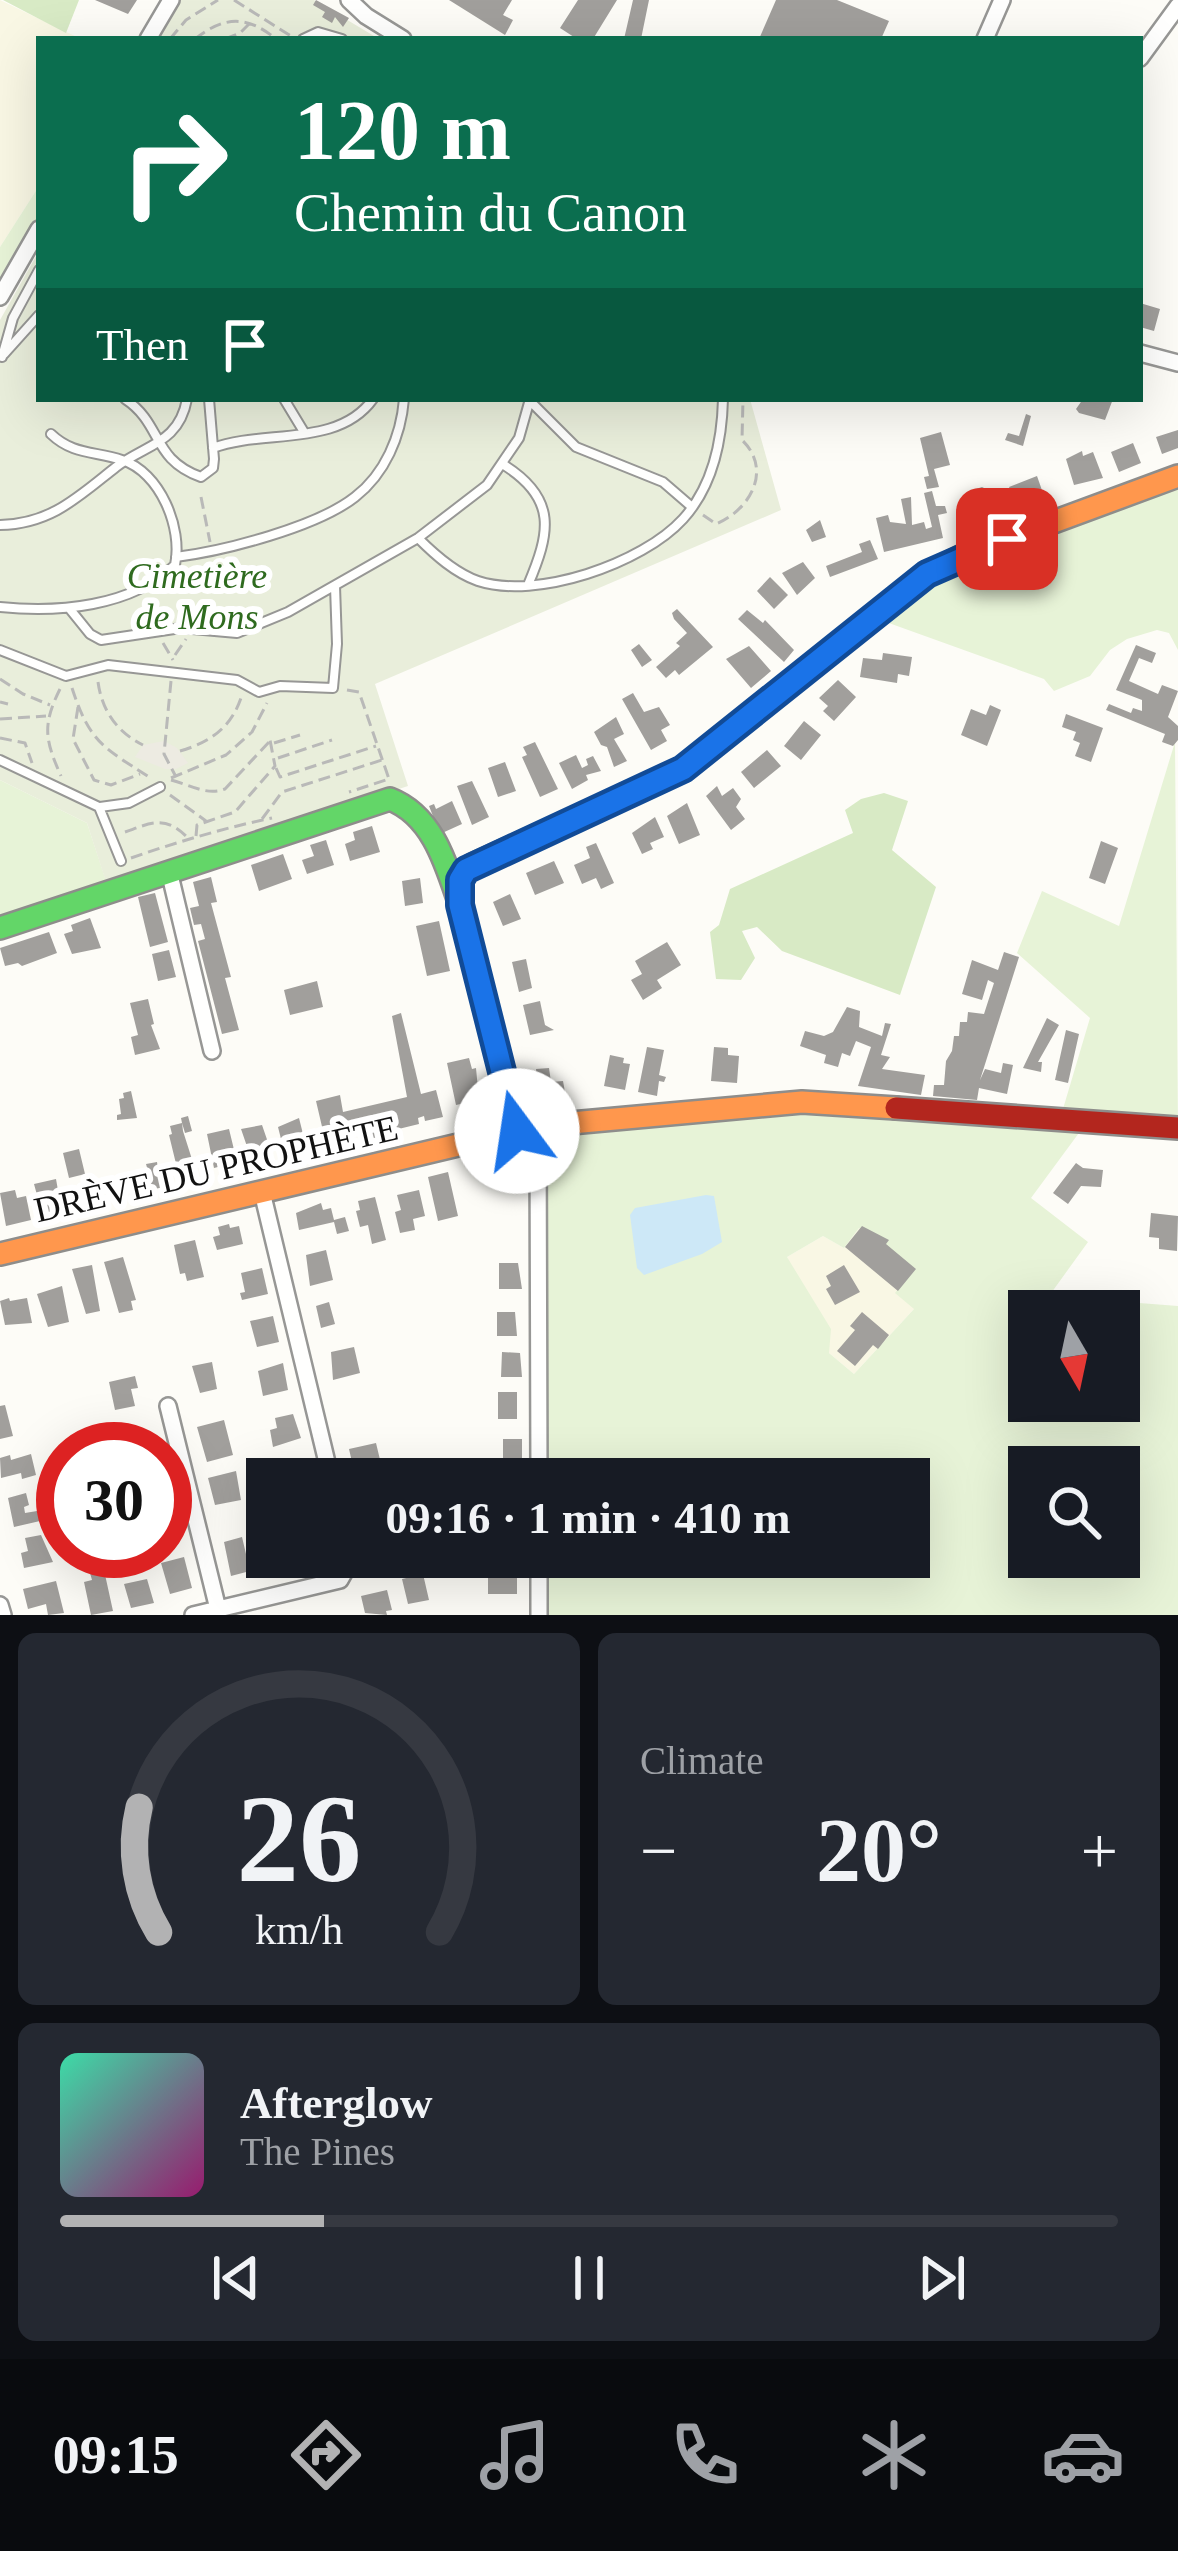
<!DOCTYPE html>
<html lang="en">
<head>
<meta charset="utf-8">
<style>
	:root { --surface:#171b24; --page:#242831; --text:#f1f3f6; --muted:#9ea1a6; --line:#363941; --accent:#b2b2b3 }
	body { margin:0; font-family:Georgia,serif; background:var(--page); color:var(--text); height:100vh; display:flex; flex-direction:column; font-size:45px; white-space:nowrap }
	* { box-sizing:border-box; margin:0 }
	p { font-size:39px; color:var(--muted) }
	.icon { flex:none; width:66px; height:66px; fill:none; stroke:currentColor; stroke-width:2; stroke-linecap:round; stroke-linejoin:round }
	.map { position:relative; height:1615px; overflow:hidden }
	.details { display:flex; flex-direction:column; gap:18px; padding:18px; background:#0d0f14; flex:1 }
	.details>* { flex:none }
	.guide { position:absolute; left:36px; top:36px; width:1107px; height:366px; border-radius:0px; box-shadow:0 12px 48px #0002; background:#0b6e4f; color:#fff; overflow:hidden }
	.needle { width:78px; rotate:171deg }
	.tools { position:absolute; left:1008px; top:1290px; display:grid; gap:24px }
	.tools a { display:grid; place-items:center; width:132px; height:132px; border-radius:0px; background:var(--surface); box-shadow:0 12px 48px #0002; font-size:60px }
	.speed { position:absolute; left:36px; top:1422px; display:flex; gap:24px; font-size:60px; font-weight:700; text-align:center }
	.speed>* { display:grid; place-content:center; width:156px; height:156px; border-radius:50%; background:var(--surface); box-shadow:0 12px 48px #0002; line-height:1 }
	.speed .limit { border:18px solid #d22; background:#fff; color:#111 }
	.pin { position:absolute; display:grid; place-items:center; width:102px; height:102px; color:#fff; margin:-51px; border-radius:24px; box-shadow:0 6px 18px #0006 }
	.me { position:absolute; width:132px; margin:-66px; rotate:346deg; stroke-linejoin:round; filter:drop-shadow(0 0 9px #0008) }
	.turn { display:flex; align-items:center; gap:42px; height:252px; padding:0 60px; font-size:54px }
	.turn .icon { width:156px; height:156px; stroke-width:2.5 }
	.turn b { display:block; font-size:84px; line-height:102px }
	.then { display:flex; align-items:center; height:114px; padding:0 60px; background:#0003; gap:24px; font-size:45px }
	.big { font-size:90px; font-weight:800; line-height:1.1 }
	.details .card { flex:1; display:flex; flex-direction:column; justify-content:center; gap:18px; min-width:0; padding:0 42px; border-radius:18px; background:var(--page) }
	.details .dial { align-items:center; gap:0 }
	.dial svg { height:312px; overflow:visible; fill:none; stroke:var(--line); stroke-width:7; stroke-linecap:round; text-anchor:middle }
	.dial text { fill:var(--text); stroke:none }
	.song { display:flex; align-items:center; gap:36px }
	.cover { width:144px; height:144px; border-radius:18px; background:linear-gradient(135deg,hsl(160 70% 55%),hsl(320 70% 35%)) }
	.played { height:12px; border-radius:6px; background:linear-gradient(90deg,var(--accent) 25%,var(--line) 25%) }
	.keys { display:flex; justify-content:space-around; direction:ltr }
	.heat { display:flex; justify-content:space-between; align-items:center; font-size:66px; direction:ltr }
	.details .tiles { flex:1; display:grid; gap:18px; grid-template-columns:1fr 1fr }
	.card:last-child { grid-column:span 2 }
	.trip { position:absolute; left:246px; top:1458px; width:684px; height:120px; border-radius:0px; background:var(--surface); box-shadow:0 12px 48px #0002; font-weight:800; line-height:120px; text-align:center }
	.tabs { display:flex; height:192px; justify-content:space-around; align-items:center; background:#090b0e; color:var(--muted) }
	.tabs .icon { width:84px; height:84px }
	.tabs .active { color:var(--accent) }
	.tabs b { font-size:54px; color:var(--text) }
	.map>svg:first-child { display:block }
	.farmland { fill:#f9f7e4 }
	.green { fill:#e7f3d7; fill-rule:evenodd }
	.forest { fill:#d8eac5 }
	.cemetery { fill:#e9eedb }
	.plaza { fill:#edebe2 }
	.water { fill:#cde8f7 }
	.building { fill:#a19f9c }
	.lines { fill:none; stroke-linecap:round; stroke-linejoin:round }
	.lane-casing { stroke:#979795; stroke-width:12 }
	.street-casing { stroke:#979795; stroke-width:20 }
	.fast-casing { stroke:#8e8d8b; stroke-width:26 }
	.slow-casing { stroke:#8e8d8b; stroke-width:26 }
	.jam-casing { stroke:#8e8d8b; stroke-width:26 }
	.path { stroke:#b9b9b8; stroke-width:3; stroke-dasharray:12 6; stroke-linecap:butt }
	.lane { stroke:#fffffe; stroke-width:8 }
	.street { stroke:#fffffe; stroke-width:15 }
	.fast { stroke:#63d668; stroke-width:21 }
	.slow { stroke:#ff974d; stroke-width:21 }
	.jam { stroke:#b3261e; stroke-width:21 }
	.route-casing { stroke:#114b97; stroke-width:30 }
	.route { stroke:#1a73e8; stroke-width:21 }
	.labels { text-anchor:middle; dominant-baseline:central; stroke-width:12; stroke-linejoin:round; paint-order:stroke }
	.park-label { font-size:36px; font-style:italic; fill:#2f6b1f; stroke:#fff }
	.street-label { font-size:36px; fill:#111; stroke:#fff }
</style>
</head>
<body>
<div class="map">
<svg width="1178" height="1615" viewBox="0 0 1178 1615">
	<rect width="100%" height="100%" fill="#fdfcf7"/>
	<path class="farmland" d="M0 0 81 39H39V186L0 247Z
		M859 1228 912 1271 914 1309 854 1374 829 1353 787 1257 823 1236 844 1248Z"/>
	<path class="green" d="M39 186V229L0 297V247Z
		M1178 489V650L1169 633 1157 630 1127 639 1110 650 1090 676 1054 691 1044 679 886 622C959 555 1085 524 1178 489Z
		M1175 742 1178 1128 1087 1122 1031 1198 1088 1242 1049 1296 1178 1306V1615H539V1557H909V1479H539L538 1126 751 1106 1060 1119 1090 1018 1017 953 1042 891 1119 926ZM859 1228 912 1271 895 1293 914 1309 854 1374 829 1353 831 1329 787 1257 823 1236 844 1248ZM1029 1311H1119V1401H1029ZM1029 1467H1119V1557H1029Z
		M0 780 87 823 109 890 0 928Z"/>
	<path class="forest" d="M3 0H79L66 33Z
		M884 793 908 801 892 850 936 887 900 995 782 951 757 927 742 931 755 958 741 980 716 979 710 932 719 925 730 889 853 833 845 810 861 799Z"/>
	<path class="cemetery" d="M180 0H314L379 39H158Z
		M39 251V399H750L781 510 375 684 408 786 107 885 87 823 0 780V320Z"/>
	<path class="plaza" d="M164 741 177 748 188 763 176 769H165L135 757 143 745Z"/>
	<path class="water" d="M706 1195 714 1196 722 1242 702 1254 644 1275 637 1268 630 1215 635 1208Z"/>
	<path class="building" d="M95 0H137L128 14Z
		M316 0 349 18 343 27 335 17 332 23 322 17 325 12 313 5Z
		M449 0H512L503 15 513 20 505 35Z
		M578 0H617L593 39H577L560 28Z
		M633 0H649L641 39H624Z
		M776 0H837L889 21 881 39H759Z
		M1140 303 1160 309 1154 331 1140 327Z
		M1083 399H1113L1105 420 1079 413 1076 409Z
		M1026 414 1031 416 1023 446 1005 440 1008 433 1019 436Z
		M1178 430V448L1162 454 1156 437Z
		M941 432 950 465 934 469 939 487 927 489 924 477 929 476 920 438Z
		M1133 443 1141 463 1119 472 1111 452Z
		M1082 451 1083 456 1093 452 1103 478 1074 485 1066 459Z
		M1037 476 1044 496 1016 504 1009 487Z
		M982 487 986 489 994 519 983 521 976 489Z
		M932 491 936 506H945L947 513 938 515 943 538 884 552 876 518 888 515 890 522 906 524 901 499 911 497 912 525 924 522 926 529 932 527 924 493Z
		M820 520 826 537 812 542 806 530Z
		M870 540 878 559 830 577 826 566 862 552 859 544Z
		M803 562 815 578 797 595 782 573Z
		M770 577 788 595 774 609 757 591Z
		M677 609 713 647 679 675 675 670 666 678 656 667 680 646 676 643 687 633 674 619 672 613Z
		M747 610 763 623 765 620 794 650 784 662 738 619Z
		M639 644 652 660 642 667 631 650Z
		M1136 645 1156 653 1152 663 1139 658 1129 681 1158 694 1162 685 1178 691 1168 717 1178 726V740L1173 746 1162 742 1165 734 1106 710 1109 704 1131 713 1133 708 1142 711V700L1116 690Z
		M749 646 771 671 751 688 726 659Z
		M883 653 912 657 909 676 898 674 897 683 860 677 863 658 882 660Z
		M838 680 856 697 834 721 823 711 828 706 819 698Z
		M633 693 644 712 659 707 670 725 661 730 667 741 651 750 622 699Z
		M990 705 1001 710 987 746 961 735 971 709 986 715Z
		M1066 714 1103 728 1091 762 1075 756 1080 743 1073 740 1076 732 1062 727Z
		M616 717 624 734 614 739 627 761 614 767 607 747 601 745 594 732Z
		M804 721 821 735 801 760 784 746Z
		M535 742 558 789 540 797 522 757 527 755 523 747Z
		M767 750 781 766 754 788 741 772Z
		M576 755 582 768 588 765 586 759 593 756 601 771 586 775 588 780 572 789 559 763Z
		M505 762 516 791 498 797 488 768Z
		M472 781 489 817 472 825 457 786Z
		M717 786 722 796 733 788 741 799 736 807 745 819 731 830 706 796Z
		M452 801 462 824 440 834 429 806 434 804 436 809Z
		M687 803 700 835 679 844 667 816Z
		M655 817 664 837 650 843 653 849 642 854 632 833Z
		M372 826 380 852 350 861 345 844 355 840 353 832Z
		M326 840 334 865 307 874 302 860 314 856 310 845Z
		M1101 841 1118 848 1105 884 1089 878Z
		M596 843 614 883 601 889 596 878 582 884 574 865 590 858 586 847Z
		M283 854 292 879 259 891 251 865Z
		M554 861 564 883 535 895 526 873Z
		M211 877 217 902 211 903 231 977 225 978 239 1030 222 1034 198 941 205 939 201 924 194 925 190 908 199 906 193 882Z
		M420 878 423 903 405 906 402 881Z
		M155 893 168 942 150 947 138 897Z
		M510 894 521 919 503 926 493 902Z
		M90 918 101 948 72 954 64 934 73 931 71 925Z
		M439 921 450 971 427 976 416 926Z
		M49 932 57 953 22 966 18 963 5 966 0 948Z
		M667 942 681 965 657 980 662 988 643 1000 631 980 642 974 635 961Z
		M169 950 176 977 158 981 152 954Z
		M1004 952 1019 957 980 1080 985 1069 1001 1073 1003 1063 1013 1065 1007 1094 979 1088 977 1100 933 1096 934 1085H944L946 1061 952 1051 954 1036H959L960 1022H967L968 1012 984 1014 994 983 988 980 982 1000 962 994 972 960 998 970Z
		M526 959 532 988 519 992 512 962Z
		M317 981 323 1007 290 1015 284 990Z
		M148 999 154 1024 151 1025 160 1049 135 1055 131 1037 138 1035 130 1003Z
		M540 1001 545 1025 554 1030 530 1035 523 1005Z
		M847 1007 860 1011 859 1027 882 1036 885 1023 891 1024 881 1055 890 1057 882 1069 925 1075 921 1095 858 1086 871 1047 856 1041 850 1056 842 1053 838 1067 824 1063 826 1055 800 1046 805 1031 824 1036 833 1032Z
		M401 1013 421 1094 436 1090 443 1117 425 1121 424 1116 418 1118 419 1124 378 1134 377 1138 364 1137V1130L348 1133 351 1143 327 1148 316 1101 340 1095 343 1112 407 1097 392 1016Z
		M1047 1018 1059 1025 1038 1062H1042L1041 1072 1023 1068Z
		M1066 1030 1079 1034 1068 1083 1055 1080Z
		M647 1047 664 1050 659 1075 666 1077 664 1082 659 1081 657 1096 638 1092Z
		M714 1047 728 1048V1055L739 1056 737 1083 711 1081Z
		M610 1055 624 1058 623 1063 630 1064 625 1090 604 1086Z
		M469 1058 472 1069 476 1068 479 1100 456 1105 447 1063Z
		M549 1068 551 1082 563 1081 565 1092 539 1095 536 1069Z
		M131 1091 137 1118 117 1120V1115L121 1114 119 1099 124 1098 123 1093Z
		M188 1116 192 1131 185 1133 182 1123 183 1131 196 1172 179 1176 169 1135 172 1134 170 1126 182 1123 181 1118Z
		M299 1118 306 1146 284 1151 278 1127Z
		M262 1125 272 1154 251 1158 241 1129Z
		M229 1129 237 1162 214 1168 207 1134Z
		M527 1142 529 1162 497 1163V1147Z
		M79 1149 85 1174 69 1178 63 1153Z
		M157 1162 158 1169 164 1167 168 1186 146 1191 142 1172 148 1171 146 1164Z
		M1076 1163 1083 1168 1103 1170 1101 1187 1081 1186 1068 1204 1053 1193Z
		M448 1172 458 1216 438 1221 428 1177Z
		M529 1173 530 1192H514L519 1174Z
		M56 1179 62 1213 43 1217 34 1184Z
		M15 1190 17 1198 26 1196 31 1220 6 1226 0 1193Z
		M419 1190 425 1216 413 1219 415 1230 400 1233 395 1212 401 1210 397 1195Z
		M375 1197 386 1240 372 1244 368 1225 360 1227 356 1211 360 1210 358 1201Z
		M321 1203 323 1210 331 1208 334 1220 345 1217 349 1231 337 1234 334 1222 299 1230 296 1213Z
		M1151 1213 1178 1216 1177 1251 1159 1249V1238L1149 1237Z
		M229 1224 230 1228 239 1226 243 1244 217 1250 213 1237 220 1235 218 1227Z
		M862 1226 889 1240 886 1244 916 1269 898 1291 845 1247Z
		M195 1240 204 1277 187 1281 185 1273 180 1274 174 1245Z
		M326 1250 333 1280 310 1286 306 1255Z
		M123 1257 136 1300 131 1301 133 1310 119 1313 104 1262Z
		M499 1263H518L522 1289H499Z
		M92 1265 100 1311 86 1314 72 1269Z
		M844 1265 860 1292 835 1305 826 1289 831 1286 826 1276Z
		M262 1268 268 1294 242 1300 240 1293 245 1292 241 1273Z
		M62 1286 69 1322 48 1327 37 1294Z
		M9 1298 10 1301 27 1298 32 1323 5 1325 0 1301Z
		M329 1302 335 1324 321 1328 316 1306Z
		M497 1312H515L517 1336H497Z
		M862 1312 889 1335 878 1349 873 1345 855 1366 837 1351 855 1330 850 1326Z
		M273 1316 279 1342 257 1347 250 1321Z
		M354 1347 360 1373 333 1380 331 1352Z
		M502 1352 520 1353 522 1377H501Z
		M212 1362 217 1389 200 1393 192 1366Z
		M283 1363 288 1390 263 1396 258 1371Z
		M135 1376 138 1388 131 1389 135 1406 115 1410 109 1382Z
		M498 1392H517V1419H498Z
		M5 1405 13 1436 0 1439V1406Z
		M293 1414 301 1438 273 1447 270 1430 277 1428 275 1418Z
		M224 1420 233 1455 207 1462 197 1427Z
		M503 1439H522V1464H503Z
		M376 1443 382 1468 389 1469 391 1476 377 1479 376 1470 355 1475 349 1449Z
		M31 1454 36 1475 22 1479 21 1473 1 1478 0 1458 10 1455 11 1460Z
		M306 1459 311 1479H289L285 1464Z
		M236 1471 241 1500 215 1505 208 1478Z
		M26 1493 29 1505 24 1507 25 1513 37 1511 40 1521 14 1527 8 1498Z
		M41 1535 53 1562 24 1568 21 1553 28 1551 25 1538Z
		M242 1537 250 1571 231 1576 224 1542Z
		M184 1557 192 1588 170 1594 161 1563Z
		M104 1570 113 1611 91 1615 84 1582 92 1580 90 1573Z
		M517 1571V1594H488V1572Z
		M423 1574 429 1600 408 1604 402 1579Z
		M147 1579 154 1603 131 1608 124 1584Z
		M56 1581 64 1613 48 1615 46 1604 28 1609 23 1589Z
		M387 1590 392 1610 386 1611 387 1615 365 1613 361 1596Z"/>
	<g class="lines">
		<g class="lane-casing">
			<path id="lane" d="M303 39 318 32 342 39
				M4 354 39 315
				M2 357 13 318 39 270
				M125 399C163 424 151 459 201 477L213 468 214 459 209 399
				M284 399 304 432
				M531 402 576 447 663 482 692 507
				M213 448C263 429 338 448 373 399
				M504 465C558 499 550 533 528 585
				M0 525C51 524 78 497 116 467 147 444 179 443 187 399
				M418 538C435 555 455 573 478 581 536 600 642 564 683 519 713 486 722 442 723 399
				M176 557C224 551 317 527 355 497 385 474 401 436 404 399
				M0 607C58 613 131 607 175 565 183 528 160 472 122 460 95 451 73 455 51 434
				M69 608 90 634 101 640 181 628 237 633 288 612 418 538 487 485 519 438 530 399
				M0 650 66 676 108 665 237 680 259 692 280 686 333 688 337 644 335 586
				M0 760 99 807 121 861
				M100 807 129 803 160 787"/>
		</g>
		<g class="street-casing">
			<path id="street" d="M349 0 366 16 403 39
				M148 39 171 0
				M985 39 1002 0
				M1140 58 1178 6
				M0 297 39 229
				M1140 353 1178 363
				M169 871 212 1051
				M461 905 517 1131
				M538 1126 539 1479
				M262 1192 331 1479
				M168 1406 218 1609
				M0 1605 3 1615
				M193 1615 340 1580 353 1557
				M539 1615V1557"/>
		</g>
		<g class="fast-casing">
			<path id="fast" d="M0 928 390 799C431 815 445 860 458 899"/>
		</g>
		<g class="slow-casing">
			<path id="slow" d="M461 905 460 880 472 865 684 769 927 574 964 555 1178 476
				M0 1254 538 1126 802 1102 896 1108"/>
		</g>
		<g class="jam-casing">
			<path id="jam" d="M896 1108 1178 1128"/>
		</g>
		<path class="path" d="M234 0 294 38
			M170 39 186 20 218 0
			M195 39C224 16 247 15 276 39
			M225 39 240 33 250 23
			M201 497 210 542
			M703 515 716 524C750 510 773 470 742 440L743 399
			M163 643 173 660
			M175 655 186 639
			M0 679 23 694 50 705
			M171 681 164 754 175 775
			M98 682C102 711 117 732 143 745
			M72 688C90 743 103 747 149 777
			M60 689C42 725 45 740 61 776
			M347 690 359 692 389 779 349 792
			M0 702 8 704
			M78 707 73 739 94 780 111 785 140 774
			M0 719 46 716
			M0 738 25 743 32 763
			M274 743 300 735
			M180 751C211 742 232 727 242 695
			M278 758 332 740
			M276 768 280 777 376 746
			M171 778 226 755 252 732 267 703
			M171 780C190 785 207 796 225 789L270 741
			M170 795 206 821
			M262 819 282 792 382 760
			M125 832C151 823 164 815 186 836
			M196 836 197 825 235 812 275 766 270 740
			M131 858C177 842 224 828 272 818"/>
		<use href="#lane" class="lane"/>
		<use href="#street" class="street"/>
		<use href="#fast" class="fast"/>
		<use href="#slow" class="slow"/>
		<use href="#jam" class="jam"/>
	</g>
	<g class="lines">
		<g class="route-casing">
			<path id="route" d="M517 1131 460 905V880L466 870 683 769 927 574 1007 539"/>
		</g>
		<use href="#route" class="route"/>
	</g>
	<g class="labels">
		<g class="park-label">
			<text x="197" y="576">Cimetière<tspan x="197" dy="41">de Mons</tspan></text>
		</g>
		<g class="street-label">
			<text transform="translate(216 1169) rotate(-13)">DRÈVE DU PROPHÈTE</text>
		</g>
	</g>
</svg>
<div class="tools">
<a><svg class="needle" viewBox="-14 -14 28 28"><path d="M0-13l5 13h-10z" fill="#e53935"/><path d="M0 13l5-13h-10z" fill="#9ea1a6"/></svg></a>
<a><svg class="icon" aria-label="search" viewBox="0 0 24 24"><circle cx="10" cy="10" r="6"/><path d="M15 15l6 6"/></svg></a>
</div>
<div class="speed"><div class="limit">30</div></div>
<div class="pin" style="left:1007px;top:539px;background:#d93025"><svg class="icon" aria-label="arrive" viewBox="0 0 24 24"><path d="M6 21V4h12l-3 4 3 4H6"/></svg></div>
<svg class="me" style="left:517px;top:1131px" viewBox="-20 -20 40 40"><circle r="19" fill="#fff"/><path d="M0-13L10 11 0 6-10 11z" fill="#1a73e8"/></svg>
<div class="trip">09:16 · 1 min · 410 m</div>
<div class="guide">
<div class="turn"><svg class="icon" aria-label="right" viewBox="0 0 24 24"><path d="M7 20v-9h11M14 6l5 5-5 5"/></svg><div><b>120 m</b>Chemin du Canon</div></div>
<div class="then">Then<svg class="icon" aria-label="arrive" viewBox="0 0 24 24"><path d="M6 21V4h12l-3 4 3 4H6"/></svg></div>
</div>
</div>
<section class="details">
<div class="tiles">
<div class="card dial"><svg viewBox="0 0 100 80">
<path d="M14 69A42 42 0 1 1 86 69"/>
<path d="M14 69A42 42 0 0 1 9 37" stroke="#b2b2b3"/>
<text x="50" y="56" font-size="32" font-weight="700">26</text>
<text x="50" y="72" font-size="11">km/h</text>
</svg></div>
<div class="card"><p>Climate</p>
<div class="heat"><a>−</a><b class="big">20°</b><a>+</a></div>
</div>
<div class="card">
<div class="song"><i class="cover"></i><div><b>Afterglow</b><p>The Pines</p></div></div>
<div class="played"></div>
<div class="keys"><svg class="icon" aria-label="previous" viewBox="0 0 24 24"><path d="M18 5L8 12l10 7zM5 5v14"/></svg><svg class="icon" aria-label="pause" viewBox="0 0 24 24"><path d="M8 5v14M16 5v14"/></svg><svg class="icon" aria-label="next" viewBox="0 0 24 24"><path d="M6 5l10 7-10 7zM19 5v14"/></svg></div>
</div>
</div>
</section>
<nav class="tabs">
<b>09:15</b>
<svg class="icon active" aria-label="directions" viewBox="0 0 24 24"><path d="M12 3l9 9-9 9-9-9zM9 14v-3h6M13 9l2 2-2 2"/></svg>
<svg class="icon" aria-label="music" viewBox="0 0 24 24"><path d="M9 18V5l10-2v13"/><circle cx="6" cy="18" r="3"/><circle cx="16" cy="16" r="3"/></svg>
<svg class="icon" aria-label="phone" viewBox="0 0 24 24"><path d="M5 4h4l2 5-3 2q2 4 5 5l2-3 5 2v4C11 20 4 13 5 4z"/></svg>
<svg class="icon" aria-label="climate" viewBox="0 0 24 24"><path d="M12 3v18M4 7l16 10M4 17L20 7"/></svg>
<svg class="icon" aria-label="car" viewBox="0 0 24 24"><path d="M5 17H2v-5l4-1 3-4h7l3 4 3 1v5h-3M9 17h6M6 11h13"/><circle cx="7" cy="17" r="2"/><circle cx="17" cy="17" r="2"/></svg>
</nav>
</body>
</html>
